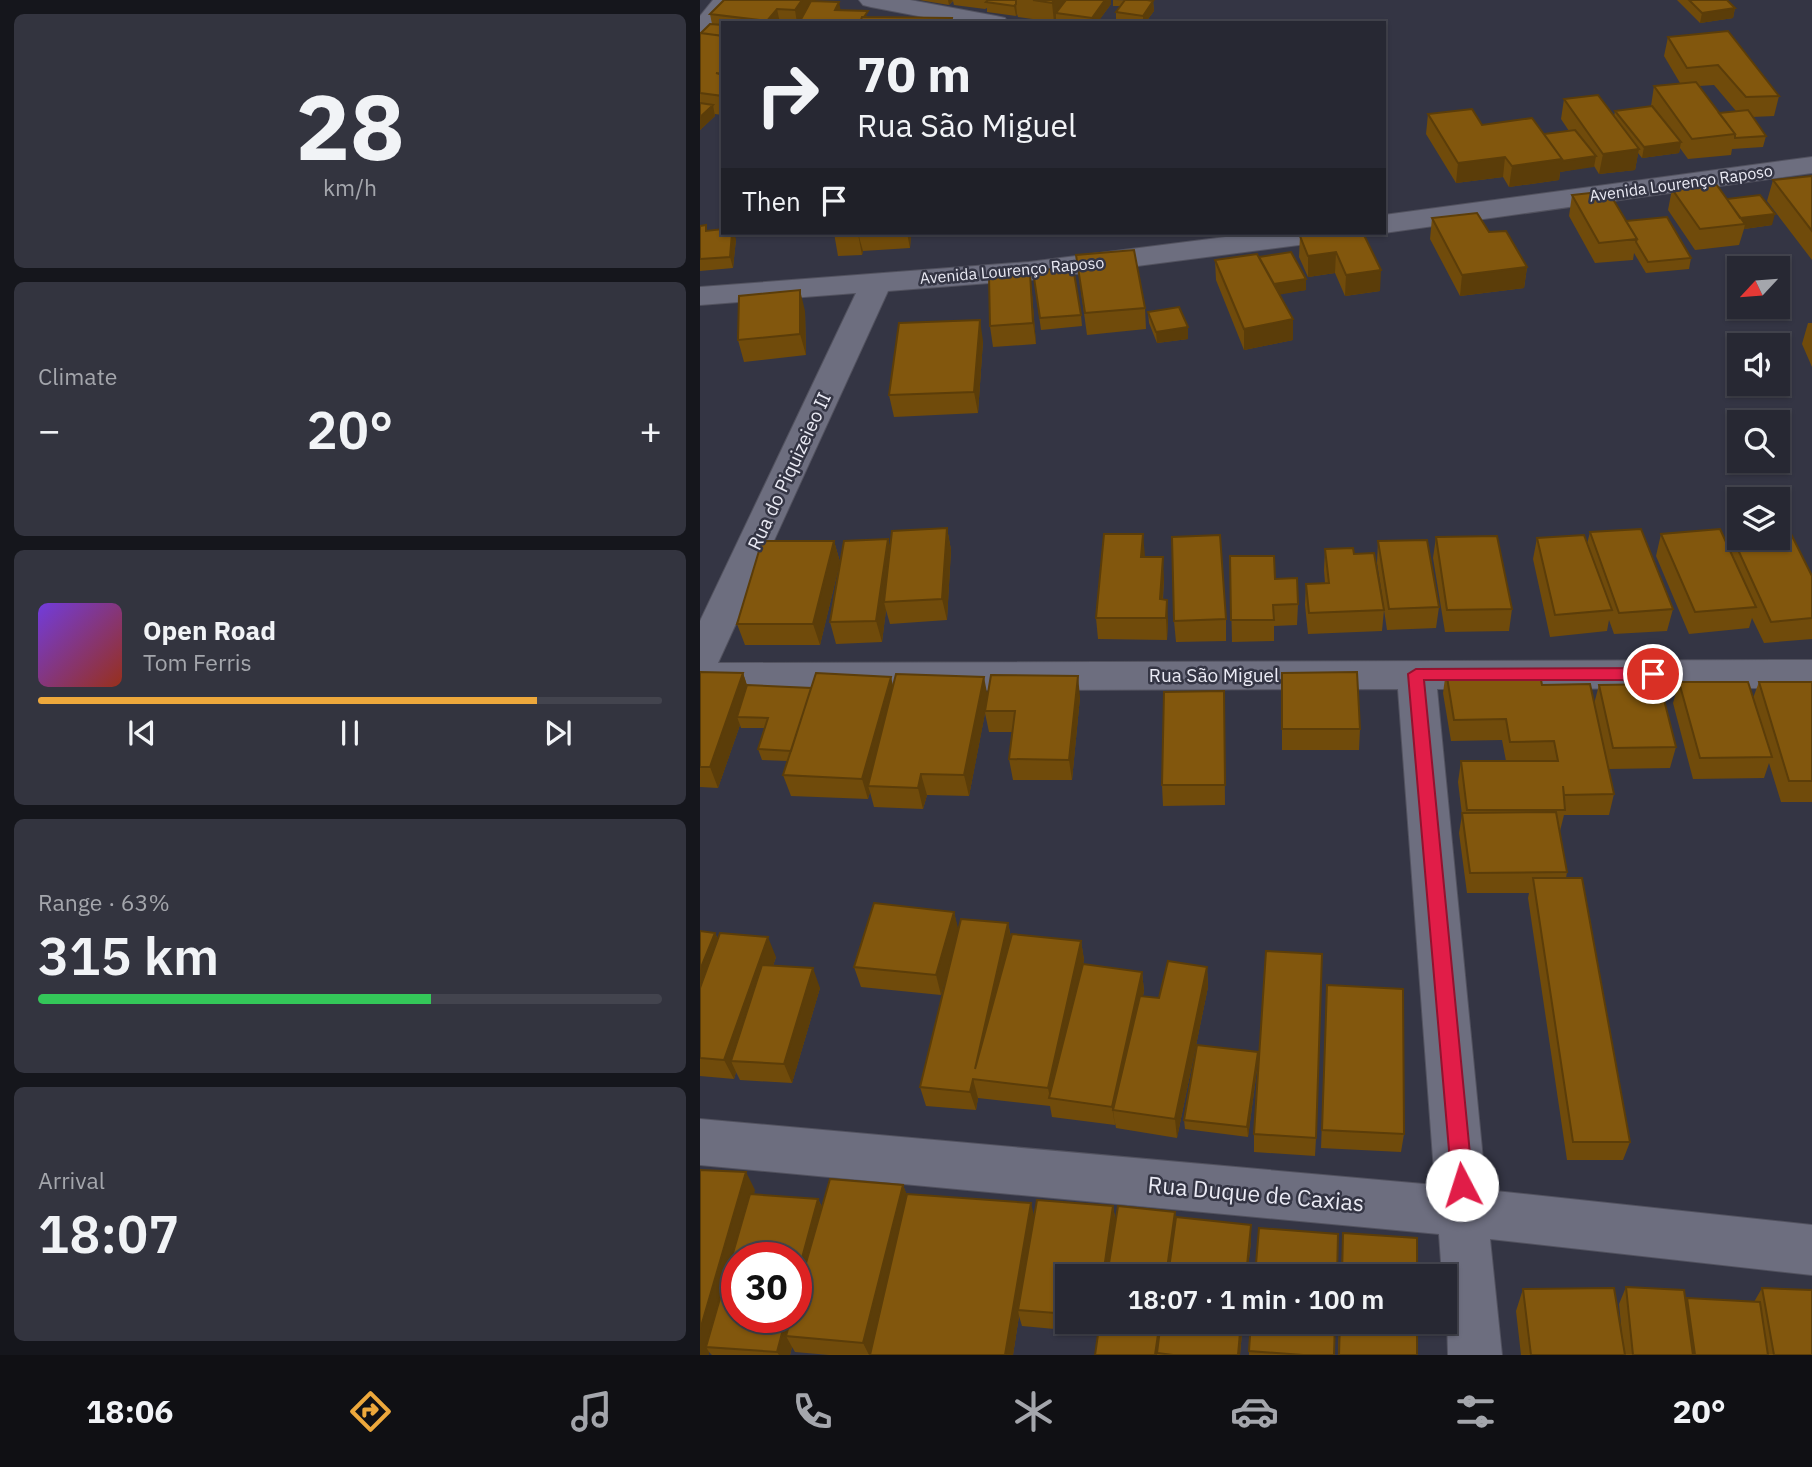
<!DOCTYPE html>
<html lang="en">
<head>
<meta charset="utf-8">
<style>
	:root { --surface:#272833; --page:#33343f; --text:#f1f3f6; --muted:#a4a6ac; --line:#43444e; --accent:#eda83c }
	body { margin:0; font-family:"IBM Plex Sans",sans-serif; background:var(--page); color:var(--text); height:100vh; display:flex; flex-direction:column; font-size:26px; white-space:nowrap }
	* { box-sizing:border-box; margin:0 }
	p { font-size:23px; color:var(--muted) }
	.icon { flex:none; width:38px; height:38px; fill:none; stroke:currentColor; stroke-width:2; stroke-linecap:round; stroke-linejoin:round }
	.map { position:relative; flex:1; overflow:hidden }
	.panel { display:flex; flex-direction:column; gap:14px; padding:14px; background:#15161c; width:700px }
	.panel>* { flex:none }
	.guide { position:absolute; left:21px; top:21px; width:665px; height:214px; border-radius:0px; box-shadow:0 2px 5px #0004,0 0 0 2px var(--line); background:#272833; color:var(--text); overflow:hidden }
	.needle { width:46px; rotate:244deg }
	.controls { position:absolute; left:1027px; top:256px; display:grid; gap:14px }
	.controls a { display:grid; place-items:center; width:63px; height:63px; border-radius:0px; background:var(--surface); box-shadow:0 2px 5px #0004,0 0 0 2px var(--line); font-size:35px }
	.speed { position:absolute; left:21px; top:1242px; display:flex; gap:14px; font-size:35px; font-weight:700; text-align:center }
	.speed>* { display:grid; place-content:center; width:91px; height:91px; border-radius:50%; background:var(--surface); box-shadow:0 2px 5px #0004,0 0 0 2px var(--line); line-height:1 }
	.speed .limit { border:10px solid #d22; background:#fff; color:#111 }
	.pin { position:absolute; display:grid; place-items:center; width:60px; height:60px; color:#fff; margin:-30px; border:4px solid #fff; border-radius:50%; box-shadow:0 2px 7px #0007 }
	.me { position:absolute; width:77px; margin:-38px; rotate:355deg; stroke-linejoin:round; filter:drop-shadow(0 0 5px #0008) }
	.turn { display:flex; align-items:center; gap:24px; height:147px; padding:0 21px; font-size:32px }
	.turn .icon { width:91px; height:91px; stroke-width:2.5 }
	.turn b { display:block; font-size:49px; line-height:60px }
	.then { display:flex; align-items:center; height:66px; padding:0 21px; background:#0003; gap:14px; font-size:26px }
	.big { font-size:52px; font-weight:600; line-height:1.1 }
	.panel .tile { flex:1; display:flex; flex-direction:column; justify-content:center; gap:10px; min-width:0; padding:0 24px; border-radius:10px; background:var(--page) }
	.panel .dial { align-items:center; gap:0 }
	.dial b { font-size:91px; line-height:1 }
	.song { display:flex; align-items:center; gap:21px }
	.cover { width:84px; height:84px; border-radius:10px; background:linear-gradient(135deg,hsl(260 70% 55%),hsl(10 70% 35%)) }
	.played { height:7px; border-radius:4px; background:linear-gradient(90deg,var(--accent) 80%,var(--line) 80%) }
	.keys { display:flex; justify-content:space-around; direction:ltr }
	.heat { display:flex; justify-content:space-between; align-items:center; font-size:38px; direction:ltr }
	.charge { height:10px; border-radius:5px; background:linear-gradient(90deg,#34c759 63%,var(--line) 0) }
	.trip { position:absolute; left:355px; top:1264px; width:402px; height:70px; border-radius:0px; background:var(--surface); box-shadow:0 2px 5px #0004,0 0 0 2px var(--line); font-weight:600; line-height:70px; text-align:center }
	.menu { display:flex; height:112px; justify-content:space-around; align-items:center; background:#101014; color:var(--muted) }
	.menu .icon { width:49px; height:49px }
	.menu .active { color:var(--accent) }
	.menu b { font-size:32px; color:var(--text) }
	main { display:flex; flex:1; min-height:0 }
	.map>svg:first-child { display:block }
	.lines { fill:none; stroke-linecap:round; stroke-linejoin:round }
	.minor-casing { stroke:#52525f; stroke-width:2 }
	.minor { fill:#6d6e7f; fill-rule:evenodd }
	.wall { fill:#704b0b; fill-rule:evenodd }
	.shaded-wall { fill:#5b3d09 }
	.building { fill:#82570d; stroke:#5b3d09; stroke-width:2 }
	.route { fill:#e11d48; stroke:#92132f; stroke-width:2 }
	.labels { text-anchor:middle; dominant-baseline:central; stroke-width:5; stroke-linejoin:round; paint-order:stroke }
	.far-street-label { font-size:16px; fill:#eaeaf4; stroke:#343544 }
	.street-label { font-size:19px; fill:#eaeaf4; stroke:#343544 }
	.near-street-label { font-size:23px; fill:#eaeaf4; stroke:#343544 }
</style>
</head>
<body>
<main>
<section class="panel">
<div class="tile dial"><b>28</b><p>km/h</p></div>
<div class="tile"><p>Climate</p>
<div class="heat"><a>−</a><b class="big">20°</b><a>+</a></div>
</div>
<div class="tile">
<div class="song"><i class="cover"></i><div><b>Open Road</b><p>Tom Ferris</p></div></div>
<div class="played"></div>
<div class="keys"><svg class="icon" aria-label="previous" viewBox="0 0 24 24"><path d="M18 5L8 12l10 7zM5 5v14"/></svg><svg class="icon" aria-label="pause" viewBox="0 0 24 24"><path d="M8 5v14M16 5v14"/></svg><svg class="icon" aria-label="next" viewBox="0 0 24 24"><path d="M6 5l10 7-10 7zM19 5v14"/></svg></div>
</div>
<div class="tile"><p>Range · 63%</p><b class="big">315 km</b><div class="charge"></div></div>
<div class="tile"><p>Arrival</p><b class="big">18:07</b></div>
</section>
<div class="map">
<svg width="1112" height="1355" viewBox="0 0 1112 1355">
	<rect width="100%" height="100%" fill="#343544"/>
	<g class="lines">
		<g class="minor-casing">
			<path id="minor" d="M13 0H38L9 36 0 38V16Z
				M159 0H210L296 16 305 18 308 23H255L171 7 163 5Z
				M1112 157V173L684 233V215Z
				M557 233H636L632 239 622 242 329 280 188 291 18 663 1112 660V688L737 689 786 1190 1112 1225V1275L790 1239 802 1355H748L746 1276H742L739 1234 0 1165V1119L735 1185 698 689 0 691V621L156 293 0 305V287L329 262Z"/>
		</g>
		<use href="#minor" class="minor"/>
	</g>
	<path class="wall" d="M24 0H115V1L141 10 169 17 252 18 253 23H23V115L15 114V116L0 130V33L12 24 10 14Z
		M219 0H411V4L397 23H356V20L354 22 318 17 317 14 316 16 287 12V8L285 9 254 5 253 1 249 5Z
		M413 0 453 1 454 11 445 23 416 22V12L420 6H413Z
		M977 0H1027L1035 8 1033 18 1000 23Z
		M968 37 1079 96 1074 116 1052 117 1066 136 1063 147 1032 149 1031 155 988 159 980 148 979 153 942 158 938 153 935 170 899 174 894 166 860 172 859 180 809 187 803 177 756 183 726 134 728 114 782 125 844 134 869 131 861 119 864 99 914 116 915 111 951 106 954 86 980 83 964 56ZM1014 85 1036 111 1019 113 999 86Z
		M1112 176V260L1067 201 1073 180Z
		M972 189 1027 199 1072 225 1044 229 1039 245 995 250 968 210Z
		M872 195 926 221 991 258 989 269 946 273 934 253 933 260 895 263 869 216Z
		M732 218 789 232 827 267 824 288 760 296 730 239Z
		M0 226 8 231 36 239 33 268 0 271Z
		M134 233H211L210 248 163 251 162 255 138 256Z
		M625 233 680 291 645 296 635 273 608 277 599 257 600 236Z
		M376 255 445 308 446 329 387 335Z
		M559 257 606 290 579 294 593 340 544 350 516 280 515 260Z
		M333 271 381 315 382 326 341 330Z
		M332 294 336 344 293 347 290 326Z
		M105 311 106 355 44 362 38 340Z
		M448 312 488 339 457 343 449 323Z
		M1108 323H1112V367L1102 344Z
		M283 341 278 413 194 417 189 395Z
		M247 528 251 550 247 620 190 624 186 610 182 642 136 644 130 622 188 539 190 547Z
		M1029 530 1112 576V639L1064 643 1052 618 1049 628 989 634 956 556 961 534 1025 541Z
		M890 532 973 609 967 631 914 634 909 620 907 631 850 637 833 559 837 538 887 544Z
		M736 537 812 609 809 631 745 632 733 558Z
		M134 541 140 562 120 645H45L37 624Z
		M678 541 739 607 736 628 687 630 684 610 682 631 608 634 605 605 606 584 625 583 624 570 625 549 654 554 684 608 677 563Z
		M530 556 575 579 598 604 597 625 574 626V641L532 642Z
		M445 557 464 579 463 599 468 621 467 640 398 639 396 618Z
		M526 619V641L476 642 474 621Z
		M746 671 842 685 894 704 899 685 976 747 970 768 909 769 914 794 909 815H864L860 831H859L867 872 866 878 930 1142 923 1160H867L828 898 829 893H767L759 833 762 815 758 782 761 761H806L802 740 751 741 743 693Z
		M0 673H43L47 685 111 688 193 687 288 694 380 697 372 780H313L309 759 312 732H289L285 713 269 796 227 795 223 809 174 807 170 792 168 799 91 796 83 775 88 761 62 760 58 749 65 728H41L40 725 18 788 0 787Z
		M582 673 660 729 659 750H582Z
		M979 682 1053 698 1059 682H1112V802H1081L1069 763 1064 778 993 779 973 703Z
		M524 691 525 805 463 806 462 785Z
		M254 912 258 931 308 923 311 937 381 941 384 960 383 964 442 972 444 991 443 996 459 998 507 967 508 987 477 1138 416 1128 415 1123V1125L352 1117 350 1106 278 1098 276 1110 226 1106 220 1087 254 949 241 995 161 987 154 967Z
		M0 931 15 933 18 939 76 957 73 966 120 988 92 1083 40 1080 36 1072 34 1079 0 1076Z
		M627 985 704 1134 701 1152 621 1148Z
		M558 1052V1062L548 1137 485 1129 484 1120Z
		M554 1134 616 1138 615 1156 554 1152Z
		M203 1185 207 1196 334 1217 413 1206 416 1223 475 1212 476 1221 551 1225V1242L547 1276H368V1321H543L540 1355H395L398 1333 322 1326 319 1316 313 1355H129L95 1352 92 1347 90 1355H12L9 1352V1355H0L55 1190 54 1194 118 1199 122 1207Z
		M643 1233 717 1276H641Z
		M926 1287 985 1301 987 1298 1054 1302 1062 1288 1112 1355H821L816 1311 823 1289 923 1345 919 1304Z
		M639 1321H717V1355H638Z
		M549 1351 634 1355H549Z"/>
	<path class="shaded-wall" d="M102 0H115L116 4 103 23H97L95 10Z
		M248 0H253L249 5Z
		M354 0H373L356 13V20L354 22 352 3Z
		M405 0H411V4L397 23H392V18Z
		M453 1 454 11 445 23H443V16Z
		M139 2 141 12 135 10Z
		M316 4 317 14 316 16 314 6Z
		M1035 8 1033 18 1000 23 1002 13Z
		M77 9 80 23H67V21Z
		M13 105 15 116 0 130V117Z
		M981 142 979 153 942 158 944 147Z
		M939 149 935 170 899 174 903 154Z
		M896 156 894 167 860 172 859 180 809 187 812 166 862 159Z
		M805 157 803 177 756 183 758 163Z
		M1075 214 1072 225 1044 229 1045 224 1036 219Z
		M32 233H34L36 239 33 268 30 257Z
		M158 233 163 251 162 255 158 234Z
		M207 233H211L210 248Z
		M636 252 635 273 608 277V256Z
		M827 267 824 288 760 296 762 275Z
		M681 270 680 291 645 296 646 275Z
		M330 273 332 294 336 344 333 323Z
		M606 279V290L572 296V285Z
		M100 290 105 311 106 355 100 334Z
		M593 319V340L544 350V329Z
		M280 320 283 341 278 413 274 392Z
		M488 327V339L457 343 456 332Z
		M247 528 251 550 247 620 242 599Z
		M443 534 445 556 442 578 441 557Z
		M188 539 193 561 184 602 186 610 182 642 176 621Z
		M134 541 140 562 120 645 113 624Z
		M463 557 464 579 461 621 460 599Z
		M467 600 468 621 467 640 466 618Z
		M43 673 50 695 37 717 40 725 18 788 10 767Z
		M378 676 380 697 372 780 369 760Z
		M191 677 196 698 168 786 170 792 168 799 162 779Z
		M284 677 288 698 269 796 264 775Z
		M221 774 227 795 223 809 218 788Z
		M254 912 259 932 241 995 236 975Z
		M308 923 312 943 275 1069Z
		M15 933 24 952 0 1014V970Z
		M68 937 76 957 40 1061H31L36 1072 34 1079 24 1060Z
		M381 941 384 960 353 1099 350 1098 348 1088Z
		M507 967 508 987 477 1138 475 1119Z
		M113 968 120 988 92 1083 84 1064Z
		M442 972 444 991 418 1110H413L415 1125 412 1107Z
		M558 1052V1062L548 1137 547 1127Z
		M273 1079 278 1098 276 1110 270 1092Z
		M46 1172 55 1190 11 1347H6L9 1352V1355H0V1330Z
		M203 1185 210 1203 172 1355H169L163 1343Z
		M118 1199 126 1216 95 1337 86 1336 92 1347 90 1355H79L77 1352 86 1318H96V1280Z
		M331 1203 335 1220 318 1310 319 1316 313 1355H305Z
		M413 1206 416 1224 408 1276H403Z
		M475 1212 477 1229 470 1276H466Z
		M551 1225V1242L547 1276H546Z
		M460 1321H464L457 1355H455Z
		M541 1321H543L540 1355H538Z"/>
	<path class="building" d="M24 0H102L95 10 77 9 67 21 10 14Z
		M288 0H316V4L314 6 286 2Z
		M333 0H354L352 3Z
		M366 0H405L392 18 356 13Z
		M425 0H447L453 1 443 16 416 12Z
		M989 0H1027L1035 8 1002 13Z
		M111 1 139 2 135 10 168 11 164 17H162L160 23H99Z
		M162 17 252 18 251 23H160Z
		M10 24 23 25V36L1 33Z
		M1028 31 1079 96 1046 97 1018 65 987 68 968 37Z
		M0 33 23 36V74L16 73 23 75V96L0 93Z
		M996 82 1035 134 992 139 954 86Z
		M898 95 939 149 903 154 864 99Z
		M0 103 13 105 0 117Z
		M952 106 981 142 944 147 915 111Z
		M772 109 782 125 832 118 862 159 812 166 805 157 758 163 728 114Z
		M1048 110 1066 136 1035 138V134L1019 113Z
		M875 130 896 156 862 161V159L844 134Z
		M1112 176V231L1073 180Z
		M1016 184 1045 224 1000 229 972 189Z
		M908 191 937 239 899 243 872 195Z
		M1060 195 1075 214 1040 218 1027 199Z
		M777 213 789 232 806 231 827 267 762 275 732 218Z
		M967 217 991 258 948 262 936 242 937 239 926 221Z
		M6 225V231L23 229V233H32L30 257 0 259V226Z
		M134 233H158V234L134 235Z
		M625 233H663L681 270 646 275 636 252 608 256 600 236Z
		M434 250 445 308 385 313 376 255Z
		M591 252 606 279 574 284 559 257Z
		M557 254 593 319 544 329 515 260Z
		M373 267 381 315 340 318 333 271Z
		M330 273 333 323 290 326 289 276Z
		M100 290V334L38 340 39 296Z
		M479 307 488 327 456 332 448 312Z
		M280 320 274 392 189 395 199 323Z
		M1087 526 1112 576V618L1071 622 1029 530H1040V537H1078V527Z
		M247 528 242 599 184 602 192 531Z
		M941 529 973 609 919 613 890 532Z
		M1020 529 1056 607 995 612 961 534Z
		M404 534H443L441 557H463L460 599 467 600 466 618H396Z
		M520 535 526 619 474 621 472 537Z
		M884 535 912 610 855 615 837 538Z
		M797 536 812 609 747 610 736 537Z
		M188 539 176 621 130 622 144 541Z
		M727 540 739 607 689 609 678 541Z
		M62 541H134L113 624H37Z
		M653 548 654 554 674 553 684 610 609 613 606 584 629 583 625 549Z
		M530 556H574L575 579 597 578 598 604 573 605 574 620H531Z
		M839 670 842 685 890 684 914 794 864 795 863 786 865 810H767L761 761H858L854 741 810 742 806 719 754 720 746 671Z
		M0 672 43 673 10 767H0Z
		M657 672 660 729H582V673Z
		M116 673 191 677 162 779 83 775Z
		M196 674 284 677 264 775 221 774 218 788 168 786Z
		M291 675 378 676 369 760 309 759 315 711H285Z
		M979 682H1048L1072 757 1000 758Z
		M1059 682H1112V781H1089Z
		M960 684 976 747 913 748 899 685Z
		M47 685 111 688 91 751 58 749 68 718 37 717Z
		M524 691 525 785H462L464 692Z
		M856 812 867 872 770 873 762 813Z
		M833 878H882L930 1142H873Z
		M174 903 254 912 236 975 154 967Z
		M261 919 308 923 275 1069 312 934 381 941 348 1088 273 1079 270 1092 220 1087Z
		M0 931 15 933 0 970Z
		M20 933 68 937 24 1060 0 1058V988Z
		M566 951 622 954 616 1138 554 1134Z
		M468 961 507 967 475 1119 413 1110 440 996 459 998Z
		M383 964 442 972 412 1107 349 1098Z
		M62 965 113 968 84 1064 31 1061Z
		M627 985 703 989 704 1134 622 1130Z
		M497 1045 558 1052 547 1127 484 1120Z
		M0 1170 46 1172 0 1330Z
		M130 1179 203 1185 163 1343 86 1336 91 1318H96V1298Z
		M50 1194 118 1199 96 1280V1258H37V1318H86L77 1352 6 1347Z
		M207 1194 331 1203 305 1355H170Z
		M337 1200 413 1206 403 1276H368V1314L318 1310Z
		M418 1206 475 1212 466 1276H407Z
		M476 1217 551 1225 546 1276H468Z
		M559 1228 638 1234 637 1276H555Z
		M643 1233 717 1238V1276H642Z
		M926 1287 984 1290 993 1355H933Z
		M914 1288 925 1355H831L823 1289Z
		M1062 1288 1112 1290V1355H1074Z
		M987 1298 1060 1302 1068 1355H995Z
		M400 1321H460L455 1355H395Z
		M461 1321H541L538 1355H473L457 1353Z
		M551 1321H635L634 1355H603L549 1351Z
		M640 1321H717V1355H639Z"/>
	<path class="route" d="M953 668 961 674 953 680H724L773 1185 770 1192 762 1195 755 1192 752 1185 708 674 716 669Z"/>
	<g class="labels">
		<g class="far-street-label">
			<text transform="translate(981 183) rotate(-8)">Avenida Lourenço Raposo</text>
			<text transform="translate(312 270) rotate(-5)">Avenida Lourenço Raposo</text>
		</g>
		<g class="street-label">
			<text transform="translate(89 471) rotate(-65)">Rua do Piquizeieo II</text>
			<text x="514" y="675">Rua São Miguel</text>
		</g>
		<g class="near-street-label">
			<text transform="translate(556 1193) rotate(5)">Rua Duque de Caxias</text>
		</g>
	</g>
</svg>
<div class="controls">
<a><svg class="needle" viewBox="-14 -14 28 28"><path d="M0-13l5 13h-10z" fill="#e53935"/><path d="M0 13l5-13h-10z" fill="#a4a6ac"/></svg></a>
<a><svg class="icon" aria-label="sound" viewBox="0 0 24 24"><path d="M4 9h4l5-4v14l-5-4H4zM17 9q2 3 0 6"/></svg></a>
<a><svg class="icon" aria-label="search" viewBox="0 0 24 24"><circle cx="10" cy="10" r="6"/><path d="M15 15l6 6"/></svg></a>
<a><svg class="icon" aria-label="layers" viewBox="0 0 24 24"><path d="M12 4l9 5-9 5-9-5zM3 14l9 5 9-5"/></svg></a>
</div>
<div class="speed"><div class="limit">30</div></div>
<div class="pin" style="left:953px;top:674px;background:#d93025"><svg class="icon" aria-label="arrive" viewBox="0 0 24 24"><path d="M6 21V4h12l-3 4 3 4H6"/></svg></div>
<svg class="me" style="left:762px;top:1185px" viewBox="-20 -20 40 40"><circle r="19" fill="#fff"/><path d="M0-13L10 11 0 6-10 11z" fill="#e11d48"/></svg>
<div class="trip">18:07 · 1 min · 100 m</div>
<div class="guide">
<div class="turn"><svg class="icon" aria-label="right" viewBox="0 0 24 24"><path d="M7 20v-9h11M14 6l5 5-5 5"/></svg><div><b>70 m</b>Rua São Miguel</div></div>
<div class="then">Then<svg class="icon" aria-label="arrive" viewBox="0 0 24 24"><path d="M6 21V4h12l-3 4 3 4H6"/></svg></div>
</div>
</div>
</main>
<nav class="menu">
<b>18:06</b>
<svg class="icon active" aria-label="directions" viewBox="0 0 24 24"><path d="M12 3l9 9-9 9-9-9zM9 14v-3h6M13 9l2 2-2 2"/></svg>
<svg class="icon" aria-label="music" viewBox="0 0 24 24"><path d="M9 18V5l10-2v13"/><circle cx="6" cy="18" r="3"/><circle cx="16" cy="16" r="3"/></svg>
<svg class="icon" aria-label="phone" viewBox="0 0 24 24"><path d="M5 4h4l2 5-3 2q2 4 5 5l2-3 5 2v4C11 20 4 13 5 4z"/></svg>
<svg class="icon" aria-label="climate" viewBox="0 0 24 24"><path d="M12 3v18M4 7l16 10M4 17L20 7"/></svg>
<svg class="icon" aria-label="car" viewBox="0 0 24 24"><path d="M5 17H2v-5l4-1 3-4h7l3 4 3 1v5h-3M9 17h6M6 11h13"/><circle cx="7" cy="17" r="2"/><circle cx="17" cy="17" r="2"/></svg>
<svg class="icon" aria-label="filters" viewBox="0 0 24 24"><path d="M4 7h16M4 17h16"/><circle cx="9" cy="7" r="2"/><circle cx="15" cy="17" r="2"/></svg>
<b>20°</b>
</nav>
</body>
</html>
